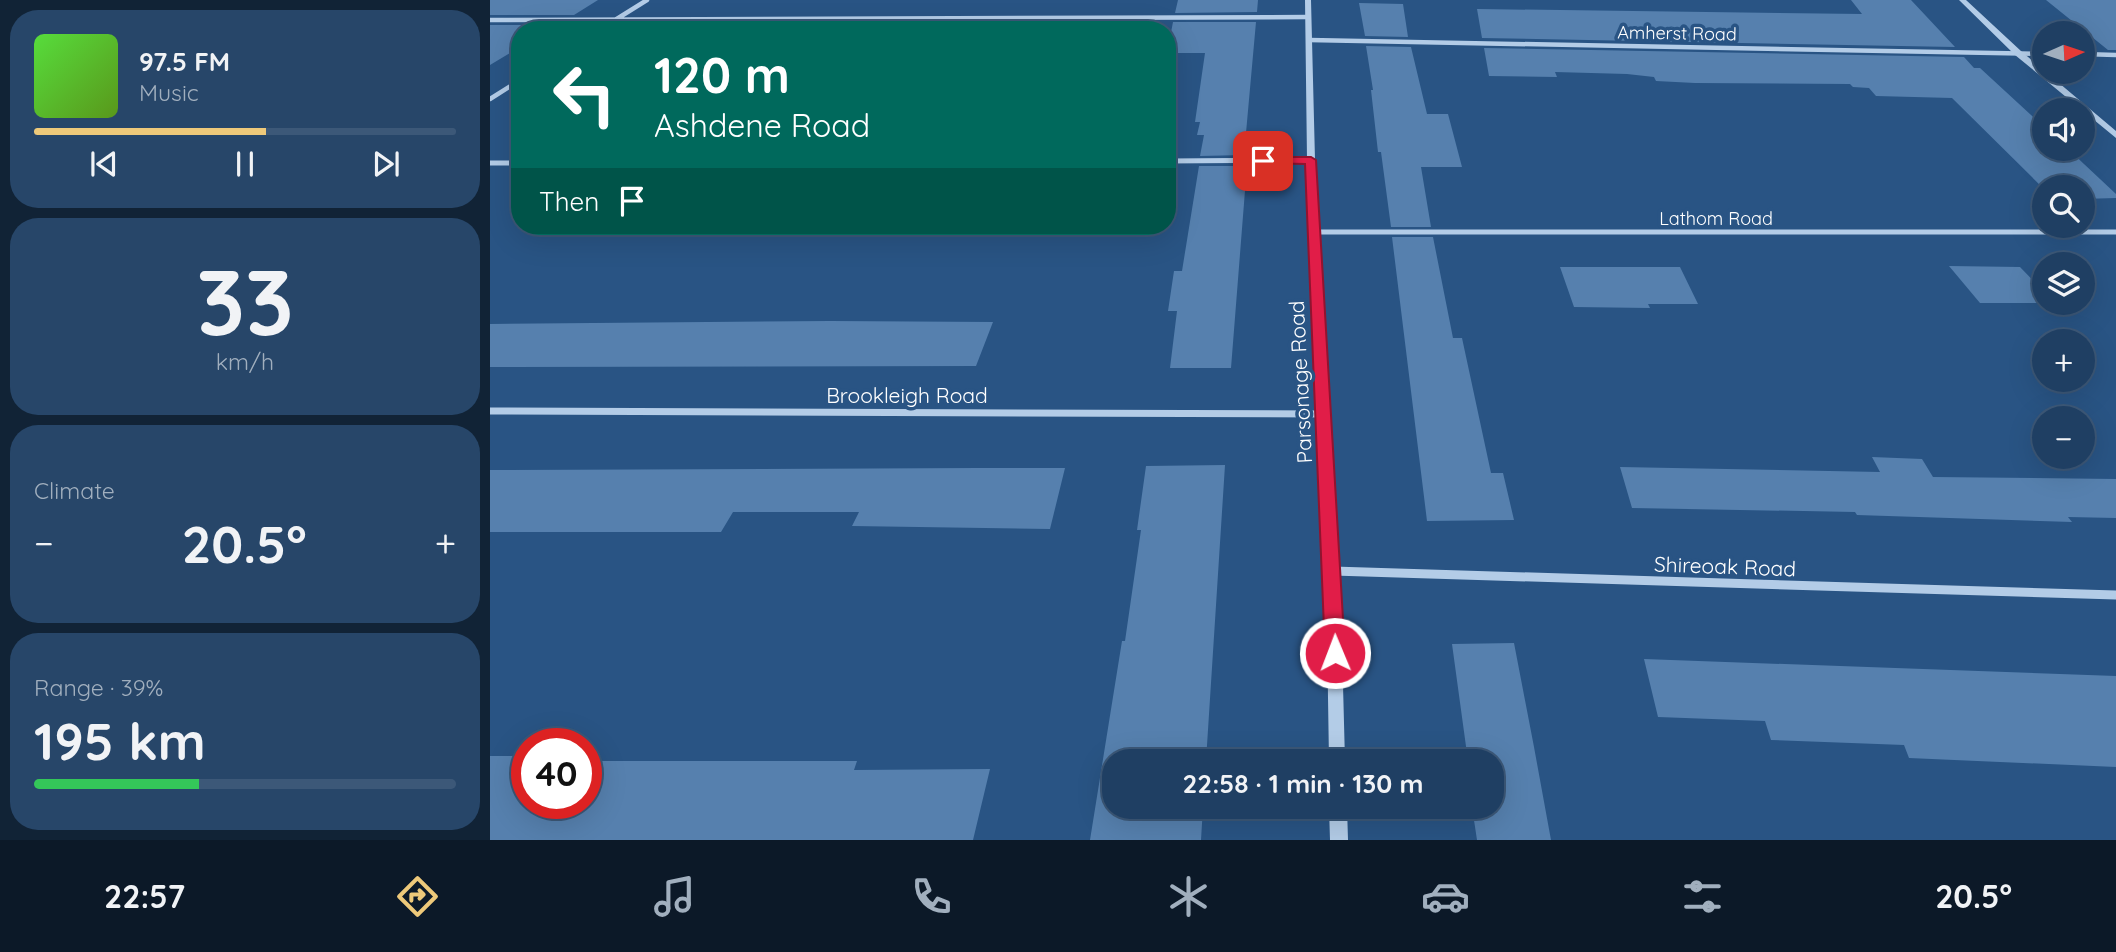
<!DOCTYPE html>
<html lang="en">
<head>
<meta charset="utf-8">
<style>
	:root { --surface:#1f3f63; --page:#274669; --text:#f1f3f6; --muted:#a1afbe; --line:#3c5878; --accent:#eec97a }
	body { margin:0; font-family:Quicksand,sans-serif; background:var(--page); color:var(--text); height:100vh; display:flex; flex-direction:column; font-size:26px; white-space:nowrap }
	* { box-sizing:border-box; margin:0 }
	p { font-size:23px; color:var(--muted) }
	.icon { flex:none; width:38px; height:38px; fill:none; stroke:currentColor; stroke-width:2; stroke-linecap:round; stroke-linejoin:round }
	.map { position:relative; flex:1; overflow:hidden }
	.details { display:flex; flex-direction:column; gap:10px; padding:10px; background:#112336; width:490px }
	.details>* { flex:none }
	.hud { position:absolute; left:21px; top:21px; width:665px; height:214px; border-radius:28px; box-shadow:0 7px 28px #0002,0 0 0 2px var(--line); background:#00695c; color:#fff; overflow:hidden }
	.needle { width:46px; rotate:87deg }
	.tools { position:absolute; left:1542px; top:21px; display:grid; gap:14px }
	.tools a { display:grid; place-items:center; width:63px; height:63px; border-radius:50%; background:var(--surface); box-shadow:0 7px 28px #0002,0 0 0 2px var(--line); font-size:35px }
	.speed { position:absolute; left:21px; top:728px; display:flex; gap:14px; font-size:35px; font-weight:700; text-align:center }
	.speed>* { display:grid; place-content:center; width:91px; height:91px; border-radius:50%; background:var(--surface); box-shadow:0 7px 28px #0002,0 0 0 2px var(--line); line-height:1 }
	.speed .limit { border:10px solid #d22; background:#fff; color:#111 }
	.pin { position:absolute; display:grid; place-items:center; width:60px; height:60px; color:#fff; margin:-30px; border-radius:14px; box-shadow:0 4px 10px #0006 }
	.me { position:absolute; width:77px; margin:-38px; rotate:359deg; stroke-linejoin:round; filter:drop-shadow(0 0 5px #0008) }
	.turn { display:flex; align-items:center; gap:24px; height:147px; padding:0 28px; font-size:32px }
	.turn .icon { width:91px; height:91px; stroke-width:2.5 }
	.turn b { display:block; font-size:49px; line-height:60px }
	.then { display:flex; align-items:center; height:66px; padding:0 28px; background:#0003; gap:14px; font-size:26px }
	.big { font-size:52px; font-weight:700; line-height:1.1 }
	.details .widget { flex:1; display:flex; flex-direction:column; justify-content:center; gap:10px; min-width:0; padding:0 24px; border-radius:28px; background:var(--page) }
	.details .dial { align-items:center; gap:0 }
	.dial b { font-size:91px; line-height:1 }
	.song { display:flex; align-items:center; gap:21px }
	.cover { width:84px; height:84px; border-radius:10px; background:linear-gradient(135deg,hsl(110 70% 55%),hsl(90 70% 35%)) }
	.played { height:7px; border-radius:4px; background:linear-gradient(90deg,var(--accent) 55%,var(--line) 55%) }
	.keys { display:flex; justify-content:space-around; direction:ltr }
	.heat { display:flex; justify-content:space-between; align-items:center; font-size:38px; direction:ltr }
	.charge { height:10px; border-radius:5px; background:linear-gradient(90deg,#34c759 39%,var(--line) 0) }
	.trip { position:absolute; left:612px; top:749px; width:402px; height:70px; border-radius:28px; background:var(--surface); box-shadow:0 7px 28px #0002,0 0 0 2px var(--line); font-weight:700; line-height:70px; text-align:center }
	.dock { display:flex; height:112px; justify-content:space-around; align-items:center; background:#0c1928; color:var(--muted) }
	.dock .icon { width:49px; height:49px }
	.dock .active { color:var(--accent) }
	.dock b { font-size:32px; color:var(--text) }
	main { display:flex; flex:1; min-height:0 }
	.map>svg:first-child { display:block }
	.building { fill:#5680ae }
	.lines { fill:none; stroke-linecap:round; stroke-linejoin:round }
	.minor-far3 { stroke:#b3cce7; stroke-width:4.5 }
	.minor-far2 { stroke:#b3cce7; stroke-width:5 }
	.minor-far1 { stroke:#b3cce7; stroke-width:7 }
	.minor { stroke:#b3cce7; stroke-width:9 }
	.tertiary { fill:#b3cce7; fill-rule:evenodd }
	.route { fill:#e11d48; stroke:#92132f; stroke-width:2 }
	.labels { text-anchor:middle; dominant-baseline:central; stroke-width:7; stroke-linejoin:round; paint-order:stroke }
	.far-street-label { font-size:18px; fill:#fff; stroke:#295484 }
	.street-label { font-size:21px; fill:#fff; stroke:#295484 }
</style>
</head>
<body>
<main>
<section class="details">
<div class="widget">
<div class="song"><i class="cover"></i><div><b>97.5 FM</b><p>Music</p></div></div>
<div class="played"></div>
<div class="keys"><svg class="icon" aria-label="previous" viewBox="0 0 24 24"><path d="M18 5L8 12l10 7zM5 5v14"/></svg><svg class="icon" aria-label="pause" viewBox="0 0 24 24"><path d="M8 5v14M16 5v14"/></svg><svg class="icon" aria-label="next" viewBox="0 0 24 24"><path d="M6 5l10 7-10 7zM19 5v14"/></svg></div>
</div>
<div class="widget dial"><b>33</b><p>km/h</p></div>
<div class="widget"><p>Climate</p>
<div class="heat"><a>−</a><b class="big">20.5°</b><a>+</a></div>
</div>
<div class="widget"><p>Range · 39%</p><b class="big">195 km</b><div class="charge"></div></div>
</section>
<div class="map">
<svg width="1626" height="840" viewBox="0 0 1626 840">
	<rect width="100%" height="100%" fill="#295484"/>
	<path class="building" d="M0 0H108L84 15H0Z
		M688 0H768L767 12 685 13Z
		M1361 0H1421L1465 47 992 38 987 9 1372 14Z
		M1556 0H1626V50H1618Z
		M869 3 913 4 918 37 875 36Z
		M683 22H766L754 155 710 156 714 135H707L710 122H705L715 53H677Z
		M0 25H68L59 30H30V47L0 65Z
		M876 46 921 47 937 114H958L972 167H931L941 227H901L891 152H888L881 90H883Z
		M994 48 1474 57 1484 68H1490L1554 127V149H1578L1626 194V198L1592 199V187H1554V189L1462 98 1386 96 1379 88 1363 87 1360 84 1205 83 1166 81 1164 77 1137 74 1065 72 1067 77 999 76Z
		M709 166H754L753 178H756L741 368H680L687 311H678L684 271H692Z
		M902 237H943L963 338H972L1001 473H1013L1024 520 937 521Z
		M1459 266 1530 267 1554 292V303H1565H1490Z
		M1070 267H1190L1208 304H1158L1160 308 1084 307Z
		M340 321 503 322 486 366 0 367V324Z
		M1382 457 1432 459 1443 477 1626 479V518L1578 517 1582 522 1367 515 1365 512 1142 508 1130 467 1390 472Z
		M735 465 716 761H625V807H713L711 840H600L632 641H635L651 530H647L656 466Z
		M488 468H575L560 529 362 526 369 512H243L231 532H0V470Z
		M1024 643 1044 747 1061 840H987L982 807H1003V761H978L962 644Z
		M1154 659 1626 676V767L1419 758 1414 745 1281 740 1275 721 1168 717Z
		M96 755H107L103 761H367L364 770 500 769 483 840H0V756H37V803H96Z"/>
	<g class="lines">
		<path class="minor-far3" d="M0 20 817 17
			M109 30 157 0
			M819 40 1554 54
			M1592 54 1626 55
			M0 99 30 80"/>
		<path class="minor-far2" d="M677 161 821 160
			M0 163H30
			M826 232H1626"/>
		<path class="minor-far1" d="M0 411 833 414"/>
		<path class="minor" d="M843 571 1626 595"/>
		<path class="tertiary" d="M815 0H821L825 160 850 571 855 761H839L836 571 817 160Z
			M1469 0H1476L1531 51 1626 131V138L1525 55Z
			M839 807H857L858 840H840Z"/>
	</g>
	<path class="route" d="M773 157H821L826 160 855 653 852 659 845 661 837 659 835 653 815 164 769 163V158Z"/>
	<g class="labels">
		<g class="far-street-label">
			<text transform="translate(1187 33) rotate(1)">Amherst Road</text>
			<text x="1226" y="218">Lathom Road</text>
		</g>
		<g class="street-label">
			<text transform="translate(810 382) rotate(-93)">Parsonage Road</text>
			<text x="417" y="395">Brookleigh Road</text>
			<text transform="translate(1235 566) rotate(2)">Shireoak Road</text>
		</g>
	</g>
</svg>
<div class="tools">
<a><svg class="needle" viewBox="-14 -14 28 28"><path d="M0-13l5 13h-10z" fill="#e53935"/><path d="M0 13l5-13h-10z" fill="#a1afbe"/></svg></a>
<a><svg class="icon" aria-label="sound" viewBox="0 0 24 24"><path d="M4 9h4l5-4v14l-5-4H4zM17 9q2 3 0 6"/></svg></a>
<a><svg class="icon" aria-label="search" viewBox="0 0 24 24"><circle cx="10" cy="10" r="6"/><path d="M15 15l6 6"/></svg></a>
<a><svg class="icon" aria-label="layers" viewBox="0 0 24 24"><path d="M12 4l9 5-9 5-9-5zM3 14l9 5 9-5"/></svg></a>
<a>+</a>
<a>−</a>
</div>
<div class="speed"><div class="limit">40</div></div>
<div class="pin" style="left:773px;top:161px;background:#d93025"><svg class="icon" aria-label="arrive" viewBox="0 0 24 24"><path d="M6 21V4h12l-3 4 3 4H6"/></svg></div>
<svg class="me" style="left:845px;top:653px" viewBox="-20 -20 40 40"><circle r="17" fill="#e11d48" stroke="#fff" stroke-width="3"/><path d="M0-11L8 9 0 5-8 9z" fill="#fff"/></svg>
<div class="trip">22:58 · 1 min · 130 m</div>
<div class="hud">
<div class="turn"><svg class="icon" aria-label="left" viewBox="0 0 24 24"><path d="M17 20v-9H6M10 6l-5 5 5 5"/></svg><div><b>120 m</b>Ashdene Road</div></div>
<div class="then">Then<svg class="icon" aria-label="arrive" viewBox="0 0 24 24"><path d="M6 21V4h12l-3 4 3 4H6"/></svg></div>
</div>
</div>
</main>
<nav class="dock">
<b>22:57</b>
<svg class="icon active" aria-label="directions" viewBox="0 0 24 24"><path d="M12 3l9 9-9 9-9-9zM9 14v-3h6M13 9l2 2-2 2"/></svg>
<svg class="icon" aria-label="music" viewBox="0 0 24 24"><path d="M9 18V5l10-2v13"/><circle cx="6" cy="18" r="3"/><circle cx="16" cy="16" r="3"/></svg>
<svg class="icon" aria-label="phone" viewBox="0 0 24 24"><path d="M5 4h4l2 5-3 2q2 4 5 5l2-3 5 2v4C11 20 4 13 5 4z"/></svg>
<svg class="icon" aria-label="climate" viewBox="0 0 24 24"><path d="M12 3v18M4 7l16 10M4 17L20 7"/></svg>
<svg class="icon" aria-label="car" viewBox="0 0 24 24"><path d="M5 17H2v-5l4-1 3-4h7l3 4 3 1v5h-3M9 17h6M6 11h13"/><circle cx="7" cy="17" r="2"/><circle cx="17" cy="17" r="2"/></svg>
<svg class="icon" aria-label="filters" viewBox="0 0 24 24"><path d="M4 7h16M4 17h16"/><circle cx="9" cy="7" r="2"/><circle cx="15" cy="17" r="2"/></svg>
<b>20.5°</b>
</nav>
</body>
</html>
